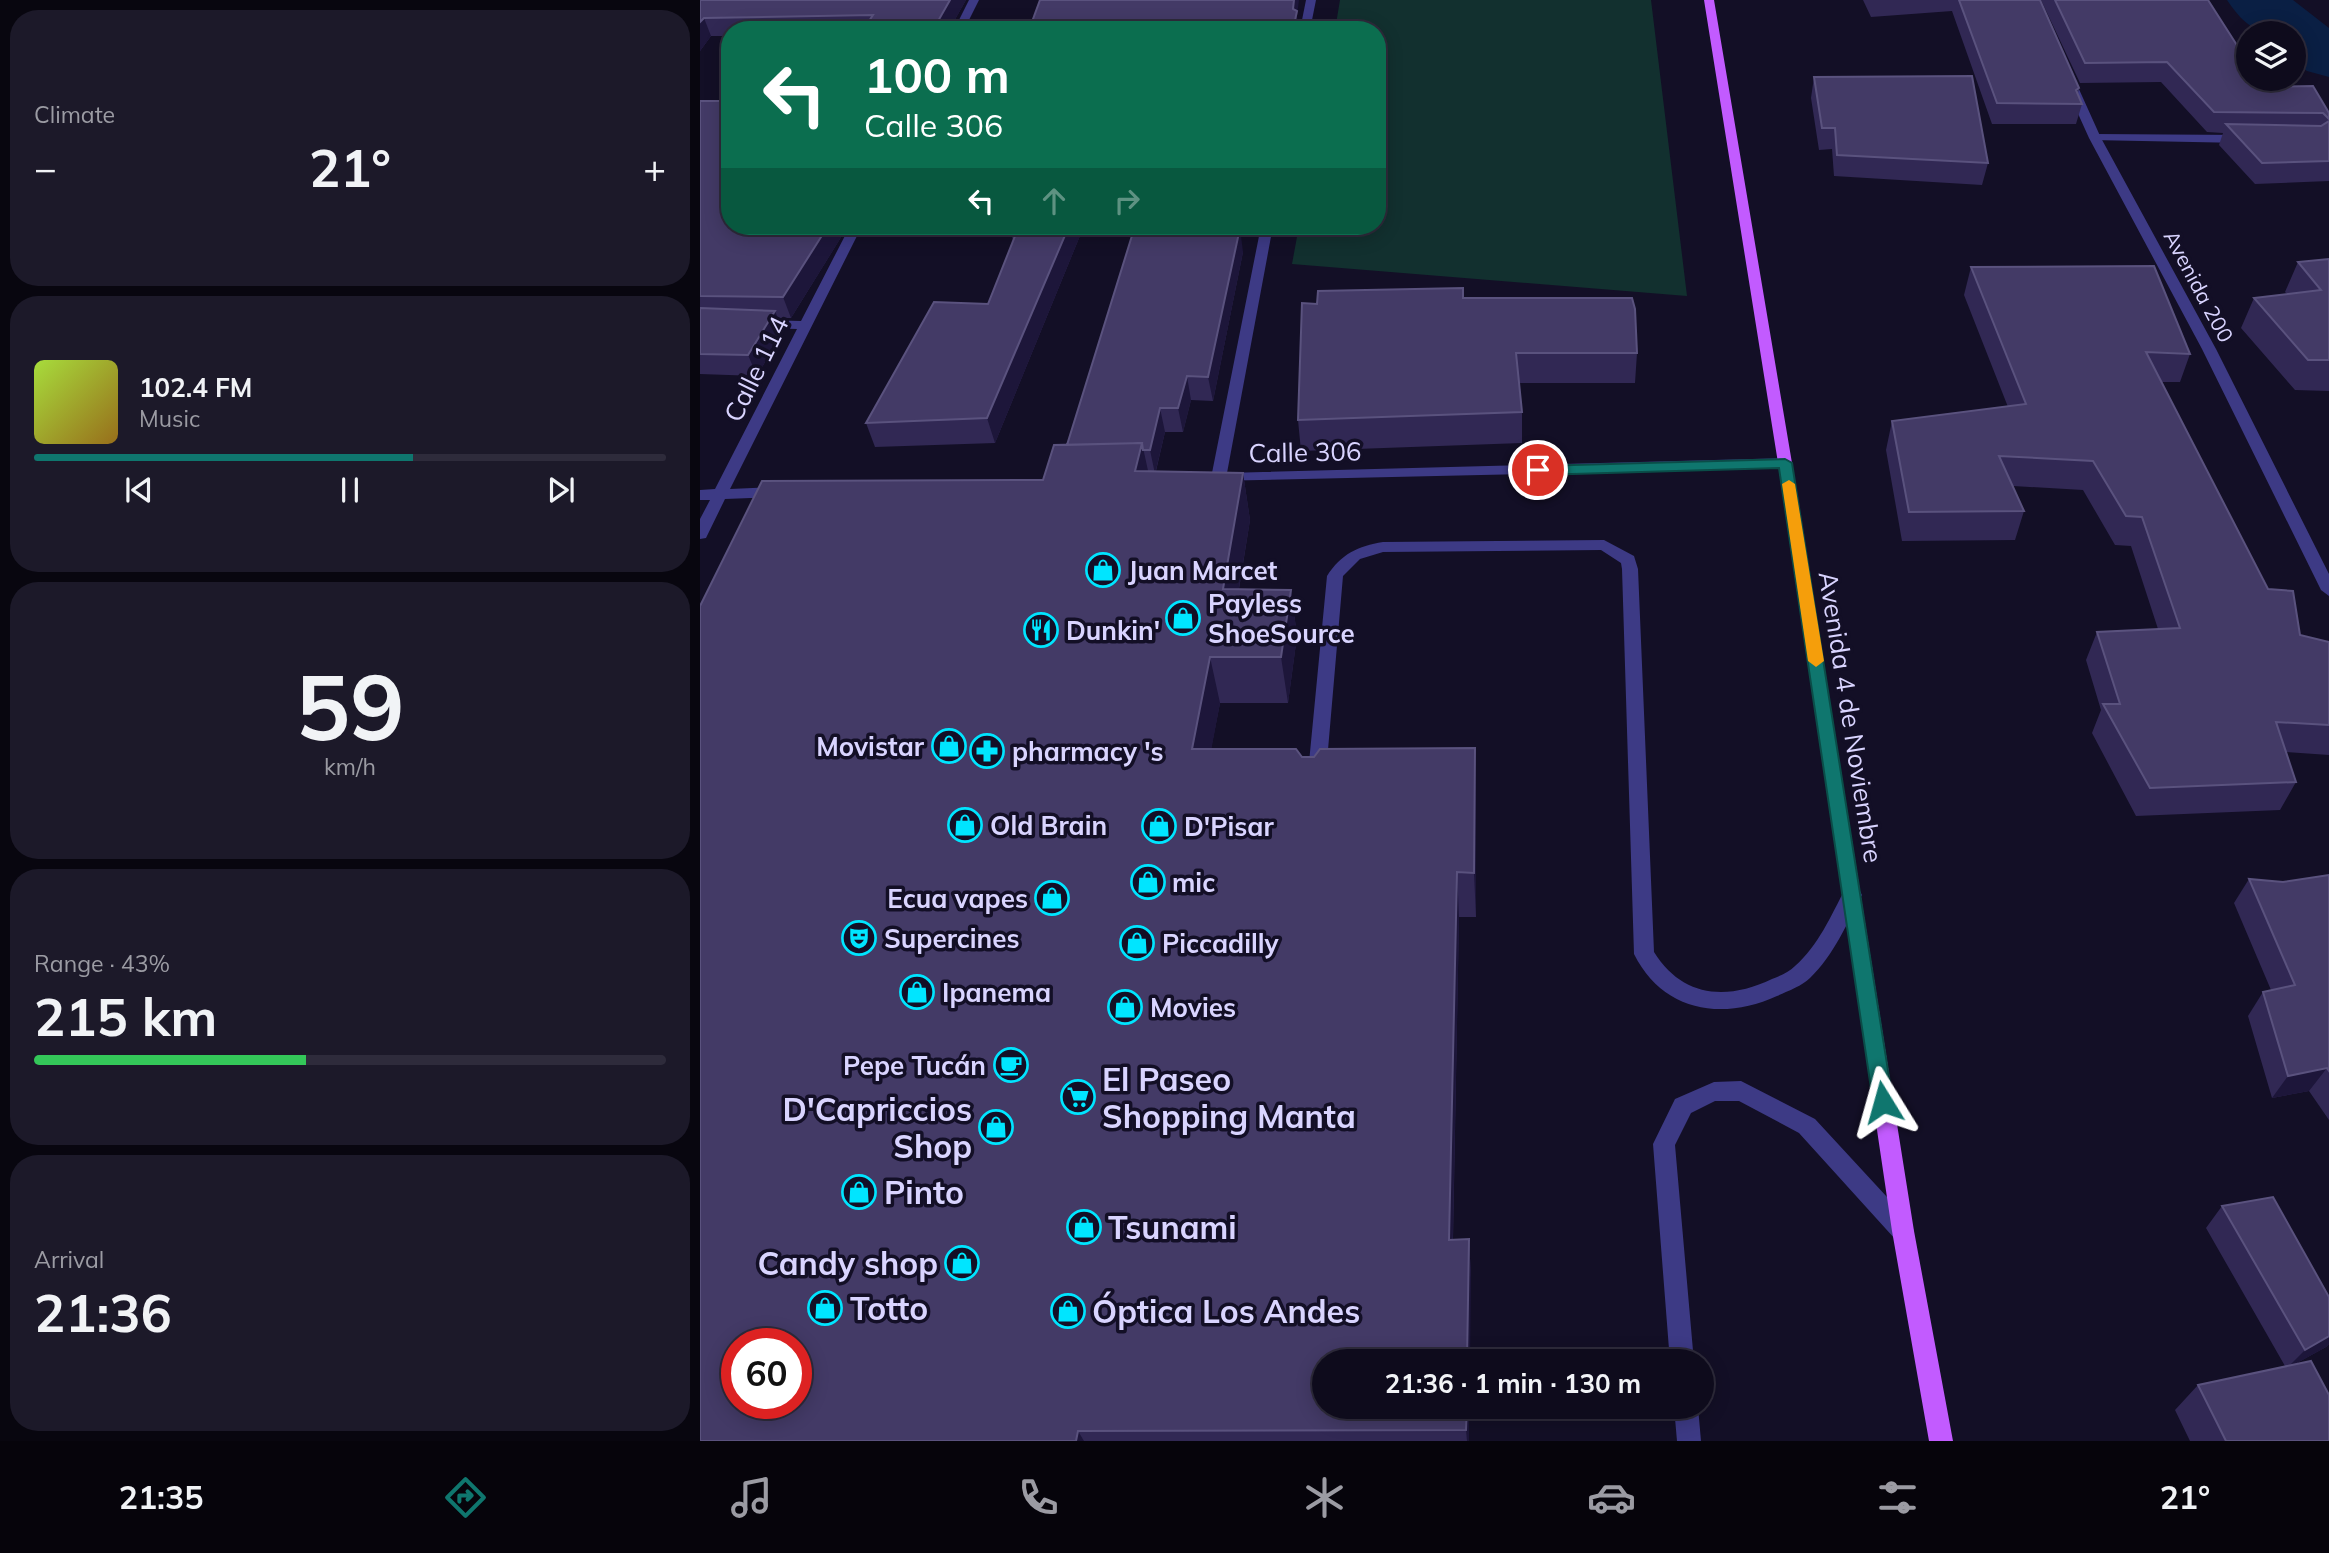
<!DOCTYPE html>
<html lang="en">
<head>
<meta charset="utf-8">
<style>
	:root { --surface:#0e0b1c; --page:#1c1929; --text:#f1f3f6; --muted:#9b9ba3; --line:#2e2b3b; --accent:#0f766e }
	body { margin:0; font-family:Mulish,sans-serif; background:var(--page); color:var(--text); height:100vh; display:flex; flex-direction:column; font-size:26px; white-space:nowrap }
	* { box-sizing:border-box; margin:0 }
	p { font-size:23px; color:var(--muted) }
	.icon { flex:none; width:38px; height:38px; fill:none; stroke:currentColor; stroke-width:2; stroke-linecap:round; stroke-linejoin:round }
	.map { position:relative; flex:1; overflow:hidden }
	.drawer { display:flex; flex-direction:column; gap:10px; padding:10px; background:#08060f; width:700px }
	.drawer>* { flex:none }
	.top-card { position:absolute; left:21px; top:21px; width:665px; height:214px; border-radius:28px; box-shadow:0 4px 18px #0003,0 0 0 2px var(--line); background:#0b6e4f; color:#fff; overflow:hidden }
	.controls { position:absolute; left:1536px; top:21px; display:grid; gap:14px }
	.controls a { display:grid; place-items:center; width:70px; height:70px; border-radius:50%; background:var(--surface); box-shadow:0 4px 18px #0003,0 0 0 2px var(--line); font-size:35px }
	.speed { position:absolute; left:21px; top:1328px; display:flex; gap:14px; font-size:35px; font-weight:700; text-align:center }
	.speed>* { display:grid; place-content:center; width:91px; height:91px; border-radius:50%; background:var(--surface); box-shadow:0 4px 18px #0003,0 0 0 2px var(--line); line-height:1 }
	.speed .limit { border:10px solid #d22; background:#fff; color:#111 }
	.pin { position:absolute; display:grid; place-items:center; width:60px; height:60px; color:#fff; margin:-30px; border:4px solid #fff; border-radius:50%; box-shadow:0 2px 7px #0007 }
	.me { position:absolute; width:77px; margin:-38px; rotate:352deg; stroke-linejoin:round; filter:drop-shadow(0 0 5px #0008) }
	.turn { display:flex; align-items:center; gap:24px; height:147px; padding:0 28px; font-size:32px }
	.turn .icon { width:91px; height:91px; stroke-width:2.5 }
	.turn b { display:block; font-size:49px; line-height:60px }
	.lanes { display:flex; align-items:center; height:66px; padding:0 28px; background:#0003; justify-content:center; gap:35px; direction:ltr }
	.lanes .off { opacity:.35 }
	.big { font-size:52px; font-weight:700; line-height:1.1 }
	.drawer .card { flex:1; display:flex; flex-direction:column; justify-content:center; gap:10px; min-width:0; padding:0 24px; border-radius:28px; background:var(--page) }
	.drawer .dial { align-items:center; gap:0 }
	.dial b { font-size:91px; line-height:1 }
	.song { display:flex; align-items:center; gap:21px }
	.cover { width:84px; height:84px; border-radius:10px; background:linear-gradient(135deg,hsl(80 70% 55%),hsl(40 70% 35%)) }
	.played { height:7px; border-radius:4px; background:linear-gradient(90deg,var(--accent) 60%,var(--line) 60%) }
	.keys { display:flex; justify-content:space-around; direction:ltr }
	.heat { display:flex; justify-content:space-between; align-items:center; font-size:38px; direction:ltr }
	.charge { height:10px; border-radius:5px; background:linear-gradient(90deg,#34c759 43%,var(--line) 0) }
	.trip { position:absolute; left:612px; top:1349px; width:402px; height:70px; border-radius:35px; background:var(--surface); box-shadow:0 4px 18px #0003,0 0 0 2px var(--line); font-weight:700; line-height:70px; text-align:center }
	.dock { display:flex; height:112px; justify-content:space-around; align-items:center; background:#06040b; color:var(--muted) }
	.dock .icon { width:49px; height:49px }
	.dock .current { color:var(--accent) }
	.dock b { font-size:32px; color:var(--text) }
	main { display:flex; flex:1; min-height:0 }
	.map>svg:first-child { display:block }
	.green { fill:#12302f }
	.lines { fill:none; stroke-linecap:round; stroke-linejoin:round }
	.river { fill:#0a1f44; fill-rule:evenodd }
	.service { fill:#3d3a85; fill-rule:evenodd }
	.minor { fill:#3d3a85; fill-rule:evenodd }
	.primary { fill:#c25bff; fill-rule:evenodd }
	.wall { fill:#312854 }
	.shaded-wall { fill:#1d163a }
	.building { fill:#433a66; stroke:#5a527e; stroke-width:2; fill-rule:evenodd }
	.route { fill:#0f766e; stroke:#0a4d48; stroke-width:2 }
	.slow { fill:#f59e0b }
	.labels { text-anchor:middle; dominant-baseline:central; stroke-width:7; stroke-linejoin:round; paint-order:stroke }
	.far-street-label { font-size:21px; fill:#d9d4ff; stroke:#130f26 }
	.street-label { font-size:26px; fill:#d9d4ff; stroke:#130f26 }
	.poi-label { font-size:26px; font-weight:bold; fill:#d9d4ff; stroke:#130f26; text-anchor:start }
	.near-poi-label { font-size:32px; font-weight:bold; fill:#d9d4ff; stroke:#130f26; text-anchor:start }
</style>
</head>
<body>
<main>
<section class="drawer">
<div class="card"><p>Climate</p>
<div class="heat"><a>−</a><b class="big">21°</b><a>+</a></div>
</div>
<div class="card">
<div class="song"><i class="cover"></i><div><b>102.4 FM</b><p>Music</p></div></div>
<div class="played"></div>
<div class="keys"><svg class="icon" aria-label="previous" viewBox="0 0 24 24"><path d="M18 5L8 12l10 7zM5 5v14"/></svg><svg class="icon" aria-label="pause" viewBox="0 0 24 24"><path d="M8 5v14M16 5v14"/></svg><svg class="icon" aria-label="next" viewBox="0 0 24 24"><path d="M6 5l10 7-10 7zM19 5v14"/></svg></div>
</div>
<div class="card dial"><b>59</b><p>km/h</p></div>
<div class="card"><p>Range · 43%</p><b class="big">215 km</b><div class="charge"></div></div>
<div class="card"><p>Arrival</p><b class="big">21:36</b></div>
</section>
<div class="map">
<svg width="1629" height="1441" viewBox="0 0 1629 1441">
	<rect width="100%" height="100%" fill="#130f26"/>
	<path class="green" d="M640 0H951L987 296 592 264 599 226H677V30H635Z"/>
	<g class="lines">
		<path class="river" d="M1527 0H1593L1629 28V77L1607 71 1594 61V33C1559 33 1548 31 1527 0Z"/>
		<path class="service" d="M1395 134 1543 135 1549 139 1543 143 1391 140V136Z
			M904 540 934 556 938 569 954 952C982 997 1026 1001 1072 979 1080 976 1089 972 1095 966 1118 946 1131 916 1145 889L1152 887 1159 889 1162 895C1147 923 1134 955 1110 978 1102 986 1088 991 1077 996 1022 1021 963 1012 934 954L922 569 921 563 901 550 683 552 660 559 643 576 626 773 623 778H611L608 773 627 576C641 554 658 546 683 542Z
			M1041 1081 1115 1119 1211 1223 1214 1231 1211 1239 1203 1242 1195 1239 1099 1133 1039 1101H1015L991 1113 975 1145 994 1362H970L953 1144 975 1099 1014 1082Z
			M974 1407H998L1001 1441H977Z"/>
		<path class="minor" d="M269 0H279L264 30H254Z
			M606 0H616L610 30H600Z
			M1372 84 1378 87 1401 138 1516 349 1629 574V596L1621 590 1502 349 1389 138 1366 87Z
			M150 226H162L30 489 78 487 86 492 78 497 25 499 6 538 0 539V519L10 500H0V490L15 489 97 329 59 328 52 324 59 320 101 321Z
			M561 226H573L527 473 1085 458 1092 463 1085 468 514 481 511 478Z"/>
		<path class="primary" d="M1004 0H1014L1092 463 1214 1231 1253 1441H1229L1192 1231 1078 463Z"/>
	</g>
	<path class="wall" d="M0 0H266L249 30H30V36H11L0 51Z
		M1163 0H1340L1379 88 1378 94 1382 104 1376 124H1292L1252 11 1171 17Z
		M1341 0H1508L1564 87 1629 113V181L1555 184 1519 145 1523 133 1507 132 1461 82 1380 83Z
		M1114 77 1288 163 1282 185 1134 176 1132 149 1119 150 1111 98Z
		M0 101 148 226 91 318H78L83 331 57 376 0 374Z
		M309 226H384L295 443 175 447 166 423 288 304 313 240Z
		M435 226H523V228L543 252 513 401 491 400 483 432H465L456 471 543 473 550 520 539 589 591 590 597 636 588 703H520L511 749 602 757 776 794V917H759L753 1240 769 1239 771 1277 625 1407H769V1441H0L343 480 367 445Z
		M1629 259V391L1595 390 1541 328 1554 298 1587 294 1585 292 1598 262Z
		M1271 267 1490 354 1480 382H1461L1568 589 1600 635 1629 642V755L1586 752 1596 782 1580 810 1436 816 1392 733 1401 710 1386 660 1397 632 1458 629 1431 546 1415 545 1383 490 1313 486 1324 511 1315 540 1202 541 1186 450 1192 421 1308 407 1264 295Z
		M763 298 937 353 935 383H819L822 412V443L601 451 598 420 617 304Z
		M1629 875V1120L1609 1091 1572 1098 1548 1016 1563 992 1571 990 1534 903 1549 879 1583 882Z
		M1522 1206 1629 1297V1344L1626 1347 1595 1364 1629 1441H1490L1475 1410 1498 1385 1585 1366 1506 1228Z"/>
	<path class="shaded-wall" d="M250 0H266L249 30H233Z
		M594 0H599L597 16 599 30H593Z
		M4 18 11 36 0 51V22Z
		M128 226H148L91 318 83 297Z
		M369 226H384L295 443 287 418Z
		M514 226H523L518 251 514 228Z
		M540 228 543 252 513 401 508 377Z
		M75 311 83 331 57 376 48 355Z
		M487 376 491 400 483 432 478 408Z
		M460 408 465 432 455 474 450 450Z
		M442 443 452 489 435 471Z
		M543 473 550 520 531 636 523 589Z
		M591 590 597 636 588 703 581 657Z
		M510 657 520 703 503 794 492 749Z
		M775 748 776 794V917L774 873Z
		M757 872 759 917 752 1277 749 1240Z
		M1627 1068 1609 1091 1572 1098 1588 1076Z
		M769 1239 771 1277 770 1362H767Z
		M1629 1336V1344L1626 1347 1586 1369 1605 1350Z
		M767 1407H769V1441H767L766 1430Z
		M378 1431 384 1441H376Z"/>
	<path class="building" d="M0 0H250L233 30H163L173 15 4 18 0 22Z
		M340 0H594L593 9 597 11 593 30H329Z
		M1259 0H1340L1379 88 1376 90 1382 104 1297 103Z
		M1355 0H1508L1549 64V79H1559L1564 87 1613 86 1629 113V119L1623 113 1514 112 1467 62 1385 63Z
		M1272 76 1288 163 1137 155 1135 128H1122L1114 77Z
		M0 101H30V226H128L83 297 0 296Z
		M1629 121V161L1562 163 1526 124 1621 126Z
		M319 226H369L287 418 166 423 234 302 288 304Z
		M435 226H514V228H540L508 377 487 376 478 408H460L450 450H443L442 443 367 445Z
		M1629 259V360H1608L1554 298 1621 290 1598 262Z
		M1454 266 1490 354 1446 352 1568 589 1593 591 1600 635 1629 642V725L1576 722 1596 782 1450 788 1403 704H1420L1397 632 1480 628 1442 517 1426 516 1393 461 1299 456 1324 511 1209 512 1192 421 1326 404 1271 267Z
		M763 288V298H932L935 309 937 353H816L822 412 598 420 602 303 617 304 618 291Z
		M0 308 75 311 48 355 0 354Z
		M442 443 435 471 543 473 523 589 591 590 581 657H510L492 749H596L602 757H614L620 749 775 748 774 873 757 872 749 1240 769 1239 767 1362H625V1407H767L766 1430 378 1431 376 1441H0V606L62 481 343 480 354 445ZM37 1344H96V1404H37Z
		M1629 875V1071L1627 1068 1588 1076 1563 992 1595 985 1549 879 1583 882Z
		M1573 1197 1629 1297V1336L1605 1350 1522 1206Z
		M1611 1361 1629 1395V1441H1526L1498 1385Z"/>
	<path class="route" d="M1085 459 1092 463 1193 1102 1190 1108 1183 1111 1176 1108 1173 1102 1079 468 838 475 831 470 838 466Z"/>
	<path class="slow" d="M1089 480 1095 484 1124 661 1116 667 1108 661 1082 484Z"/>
	<defs>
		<g id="shop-ring" transform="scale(1.75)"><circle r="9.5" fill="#130f26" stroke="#00e5ff" stroke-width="1.5"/><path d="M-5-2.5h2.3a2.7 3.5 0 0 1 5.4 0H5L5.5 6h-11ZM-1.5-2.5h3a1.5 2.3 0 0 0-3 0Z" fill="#00e5ff"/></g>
		<g id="restaurant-ring" transform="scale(1.75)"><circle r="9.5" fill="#130f26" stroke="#00e5ff" stroke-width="1.5"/><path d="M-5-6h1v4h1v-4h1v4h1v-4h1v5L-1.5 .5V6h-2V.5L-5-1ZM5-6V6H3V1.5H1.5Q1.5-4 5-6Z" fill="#00e5ff"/></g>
		<g id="pharmacy-ring" transform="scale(1.75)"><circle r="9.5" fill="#130f26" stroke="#00e5ff" stroke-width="1.5"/><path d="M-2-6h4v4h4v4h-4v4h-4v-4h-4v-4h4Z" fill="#00e5ff"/></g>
		<g id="theatre-ring" transform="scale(1.75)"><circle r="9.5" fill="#130f26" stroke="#00e5ff" stroke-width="1.5"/><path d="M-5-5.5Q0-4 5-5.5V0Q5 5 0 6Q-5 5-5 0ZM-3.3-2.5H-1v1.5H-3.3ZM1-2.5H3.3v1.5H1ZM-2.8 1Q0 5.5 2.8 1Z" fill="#00e5ff"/></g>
		<g id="cafe-ring" transform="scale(1.75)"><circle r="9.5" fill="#130f26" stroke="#00e5ff" stroke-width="1.5"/><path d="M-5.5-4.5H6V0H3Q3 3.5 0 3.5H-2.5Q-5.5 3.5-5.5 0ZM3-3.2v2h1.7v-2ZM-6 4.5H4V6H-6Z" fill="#00e5ff"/></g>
		<g id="supermarket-ring" transform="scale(1.75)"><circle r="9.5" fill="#130f26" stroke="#00e5ff" stroke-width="1.5"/><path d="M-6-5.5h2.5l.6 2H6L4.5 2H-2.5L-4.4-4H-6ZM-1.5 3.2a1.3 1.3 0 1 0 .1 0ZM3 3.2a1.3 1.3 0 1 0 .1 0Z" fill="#00e5ff"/></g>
	</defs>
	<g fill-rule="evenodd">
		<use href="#shop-ring" x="403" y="570"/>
		<use href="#shop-ring" x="483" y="618"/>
		<use href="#restaurant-ring" x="341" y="630"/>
		<use href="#shop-ring" x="249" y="746"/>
		<use href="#pharmacy-ring" x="287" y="751"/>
		<use href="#shop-ring" x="265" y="825"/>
		<use href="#shop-ring" x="459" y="826"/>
		<use href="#shop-ring" x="448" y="882"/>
		<use href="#shop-ring" x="352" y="898"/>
		<use href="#theatre-ring" x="159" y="938"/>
		<use href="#shop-ring" x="437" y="943"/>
		<use href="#shop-ring" x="217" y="992"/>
		<use href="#shop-ring" x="425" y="1007"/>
		<use href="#cafe-ring" x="311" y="1065"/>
		<use href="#supermarket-ring" x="378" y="1097"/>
		<use href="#shop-ring" x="296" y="1127"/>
		<use href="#shop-ring" x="159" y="1192"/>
		<use href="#shop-ring" x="384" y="1227"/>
		<use href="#shop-ring" x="262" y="1263"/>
		<use href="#shop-ring" x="125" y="1308"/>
		<use href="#shop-ring" x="368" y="1311"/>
	</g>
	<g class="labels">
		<g class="far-street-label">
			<text transform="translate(1499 286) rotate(62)">Avenida 200</text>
		</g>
		<g class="street-label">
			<text transform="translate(56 369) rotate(-64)">Calle 114</text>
			<text transform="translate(605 452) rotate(-1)">Calle 306</text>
			<text transform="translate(1151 717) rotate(81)">Avenida 4 de Noviembre</text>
		</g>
		<g class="poi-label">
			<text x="428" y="570">Juan Marcet</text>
			<text x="508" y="603">Payless<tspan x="508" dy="30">ShoeSource</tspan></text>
			<text x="366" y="630">Dunkin'</text>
			<text x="224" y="746" text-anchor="end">Movistar</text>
			<text x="312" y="751">pharmacy 's</text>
			<text x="290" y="825">Old Brain</text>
			<text x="484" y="826">D'Pisar</text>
			<text x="472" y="882">mic</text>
			<text x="328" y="898" text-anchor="end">Ecua vapes</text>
			<text x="184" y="938">Supercines</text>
			<text x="462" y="943">Piccadilly</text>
			<text x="242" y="992">Ipanema</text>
			<text x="450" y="1007">Movies</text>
			<text x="286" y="1065" text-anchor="end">Pepe Tucán</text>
		</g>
		<g class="near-poi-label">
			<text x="402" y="1079">El Paseo<tspan x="402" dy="37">Shopping Manta</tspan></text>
			<text x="272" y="1109" text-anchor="end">D'Capriccios<tspan x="272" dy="37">Shop</tspan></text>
			<text x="184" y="1192">Pinto</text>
			<text x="408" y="1227">Tsunami</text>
			<text x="238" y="1263" text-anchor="end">Candy shop</text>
			<text x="150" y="1308">Totto</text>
			<text x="392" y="1311">Óptica Los Andes</text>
		</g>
	</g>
</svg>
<div class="controls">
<a><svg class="icon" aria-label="layers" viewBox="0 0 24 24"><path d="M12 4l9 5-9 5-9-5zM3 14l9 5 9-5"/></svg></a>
</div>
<div class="speed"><div class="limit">60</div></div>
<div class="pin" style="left:838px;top:470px;background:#d93025"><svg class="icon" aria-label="arrive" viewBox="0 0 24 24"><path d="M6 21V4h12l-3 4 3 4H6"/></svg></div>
<svg class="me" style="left:1183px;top:1102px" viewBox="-20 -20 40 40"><path d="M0-17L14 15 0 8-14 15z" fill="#0f766e" stroke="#fff" stroke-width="4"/></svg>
<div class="trip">21:36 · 1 min · 130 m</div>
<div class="top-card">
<div class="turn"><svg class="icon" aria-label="left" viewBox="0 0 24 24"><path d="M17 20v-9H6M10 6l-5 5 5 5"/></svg><div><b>100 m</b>Calle 306</div></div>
<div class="lanes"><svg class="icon" aria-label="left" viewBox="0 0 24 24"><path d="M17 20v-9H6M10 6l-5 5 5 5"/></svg><svg class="icon off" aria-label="ahead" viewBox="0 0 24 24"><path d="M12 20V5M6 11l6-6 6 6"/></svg><svg class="icon off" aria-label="right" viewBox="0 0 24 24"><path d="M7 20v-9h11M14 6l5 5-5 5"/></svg></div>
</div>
</div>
</main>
<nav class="dock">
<b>21:35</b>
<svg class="icon current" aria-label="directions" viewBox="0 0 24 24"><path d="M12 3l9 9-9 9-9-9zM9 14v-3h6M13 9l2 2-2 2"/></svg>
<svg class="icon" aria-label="music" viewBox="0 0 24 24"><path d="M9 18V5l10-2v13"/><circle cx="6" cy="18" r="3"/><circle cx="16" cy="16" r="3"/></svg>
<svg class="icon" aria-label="phone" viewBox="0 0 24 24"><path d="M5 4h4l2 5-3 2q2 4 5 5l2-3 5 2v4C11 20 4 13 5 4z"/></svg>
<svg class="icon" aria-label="climate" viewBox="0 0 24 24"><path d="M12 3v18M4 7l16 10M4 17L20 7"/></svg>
<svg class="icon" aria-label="car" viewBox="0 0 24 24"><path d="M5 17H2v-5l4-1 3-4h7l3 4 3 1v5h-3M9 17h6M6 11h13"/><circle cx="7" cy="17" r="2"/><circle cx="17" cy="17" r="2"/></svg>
<svg class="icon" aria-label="filters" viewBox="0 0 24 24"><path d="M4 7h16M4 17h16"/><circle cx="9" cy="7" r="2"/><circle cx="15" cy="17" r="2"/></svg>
<b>21°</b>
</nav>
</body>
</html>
